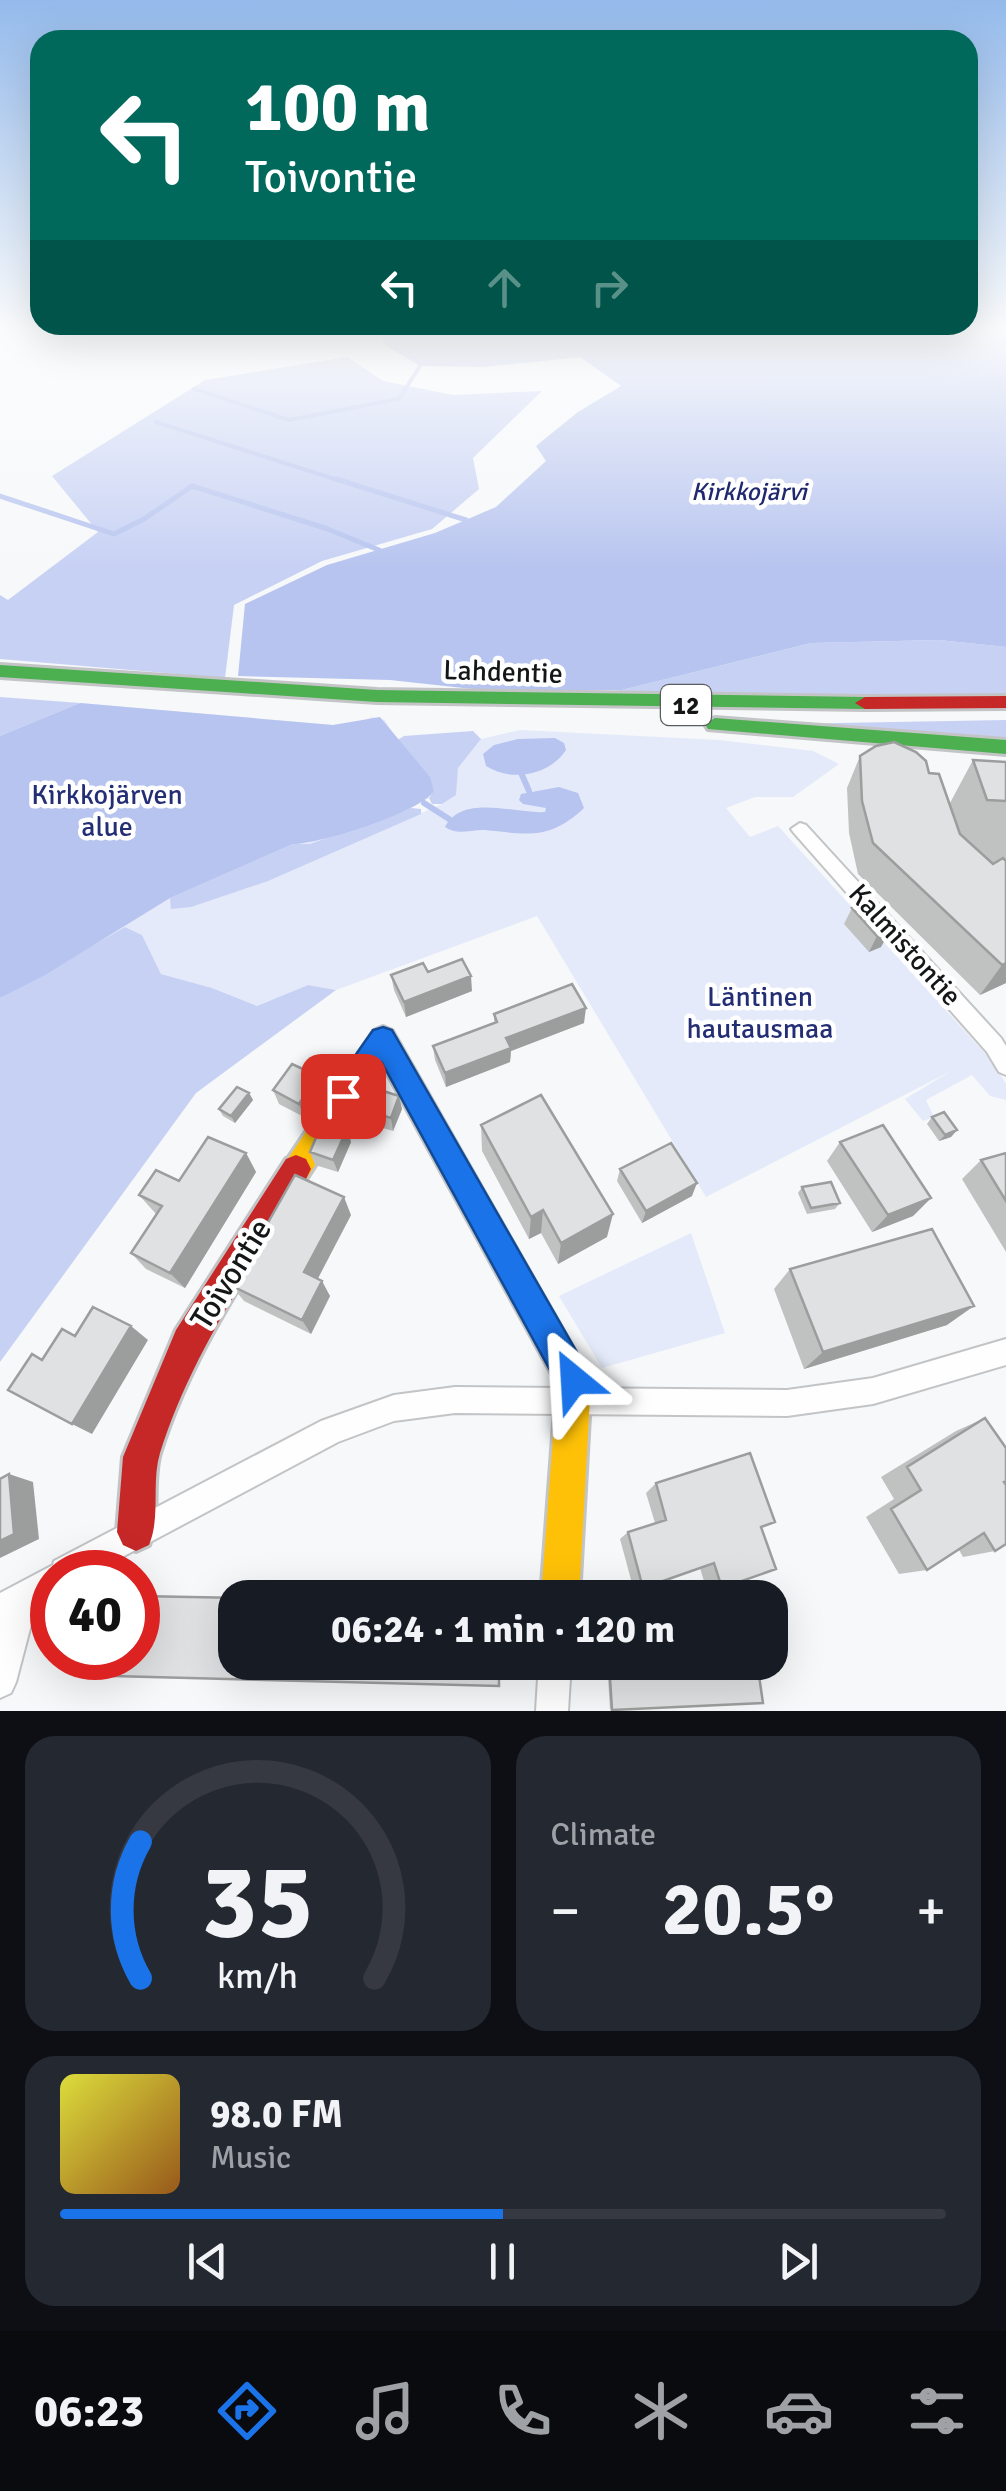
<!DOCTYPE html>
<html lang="en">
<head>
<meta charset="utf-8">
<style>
	:root { --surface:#171b24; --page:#242831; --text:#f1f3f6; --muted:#9ea1a6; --line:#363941; --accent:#1a73e8 }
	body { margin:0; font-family:Signika,sans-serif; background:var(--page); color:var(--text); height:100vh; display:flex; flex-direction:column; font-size:38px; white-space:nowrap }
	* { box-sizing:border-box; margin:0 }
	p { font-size:32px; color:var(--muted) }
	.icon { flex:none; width:55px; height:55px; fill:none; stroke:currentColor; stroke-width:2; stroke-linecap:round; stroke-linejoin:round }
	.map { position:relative; height:1711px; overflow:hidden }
	.drawer { display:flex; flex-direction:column; gap:25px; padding:25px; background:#0d0f14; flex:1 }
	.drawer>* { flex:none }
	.top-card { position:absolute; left:30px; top:30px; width:948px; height:305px; border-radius:30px; box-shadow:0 10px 40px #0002; background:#00695c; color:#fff; overflow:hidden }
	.speed { position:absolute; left:30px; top:1550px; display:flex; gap:20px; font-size:50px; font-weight:700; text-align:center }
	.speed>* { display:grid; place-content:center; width:130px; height:130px; border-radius:50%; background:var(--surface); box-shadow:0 10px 40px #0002; line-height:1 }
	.speed .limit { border:15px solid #d22; background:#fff; color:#111 }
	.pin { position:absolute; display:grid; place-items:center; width:85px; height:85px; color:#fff; margin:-42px; border-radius:20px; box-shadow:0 5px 15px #0006 }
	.me { position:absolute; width:110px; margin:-55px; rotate:333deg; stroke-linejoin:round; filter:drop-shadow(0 0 8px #0008) }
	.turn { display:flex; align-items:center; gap:35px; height:210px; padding:0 50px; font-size:45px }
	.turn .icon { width:130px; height:130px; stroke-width:2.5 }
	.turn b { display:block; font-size:70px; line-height:85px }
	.lanes { display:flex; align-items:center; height:95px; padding:0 50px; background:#0003; justify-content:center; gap:50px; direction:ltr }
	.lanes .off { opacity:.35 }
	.big { font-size:75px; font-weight:700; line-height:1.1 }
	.drawer .card { flex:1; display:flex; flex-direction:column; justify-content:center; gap:15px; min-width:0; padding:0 35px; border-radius:30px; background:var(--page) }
	.drawer .dial { align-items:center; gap:0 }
	.dial svg { height:260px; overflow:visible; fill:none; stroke:var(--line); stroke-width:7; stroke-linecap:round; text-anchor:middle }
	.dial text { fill:var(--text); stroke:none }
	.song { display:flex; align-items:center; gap:30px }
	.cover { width:120px; height:120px; border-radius:15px; background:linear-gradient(135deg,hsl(60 70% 55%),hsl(30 70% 35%)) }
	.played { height:10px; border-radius:5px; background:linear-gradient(90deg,var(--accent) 50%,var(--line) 50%) }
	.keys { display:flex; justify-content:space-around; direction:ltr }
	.heat { display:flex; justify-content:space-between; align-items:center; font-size:55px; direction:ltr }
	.drawer .tiles { flex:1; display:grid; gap:25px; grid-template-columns:1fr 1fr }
	.card:last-child { grid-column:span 2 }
	.trip { position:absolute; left:218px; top:1580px; width:570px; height:100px; border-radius:30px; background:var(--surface); box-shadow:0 10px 40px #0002; font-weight:700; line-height:100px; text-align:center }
	.menu { display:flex; height:160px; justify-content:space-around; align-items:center; background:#090b0e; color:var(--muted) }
	.menu .icon { width:70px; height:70px }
	.menu .selected { color:var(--accent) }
	.menu b { font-size:45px; color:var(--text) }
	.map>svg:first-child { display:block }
	.green { fill:#e4eaf9 }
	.forest { fill:#c7d1f4 }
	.water { fill:#b7c4ef }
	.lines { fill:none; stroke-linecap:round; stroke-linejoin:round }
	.stream-far2 { stroke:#b7c4ef; stroke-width:4 }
	.stream-far1 { stroke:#b7c4ef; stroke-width:5 }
	.stream { stroke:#b7c4ef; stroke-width:6 }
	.street-casing { stroke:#c3c4c6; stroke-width:4 }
	.fast-casing { stroke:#c3c4c6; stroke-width:6 }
	.slow-casing { stroke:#c3c4c6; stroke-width:6 }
	.jam-casing { stroke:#c3c4c6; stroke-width:6 }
	.street { fill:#fefefe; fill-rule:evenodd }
	.fast { fill:#4caf50; fill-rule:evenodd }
	.slow { fill:#ffc107; fill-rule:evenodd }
	.jam { fill:#c62828; fill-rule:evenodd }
	.wall { fill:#c0c2c2 }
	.shaded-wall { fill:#9c9e9e }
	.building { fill:#dfe1e2; stroke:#9c9e9e; stroke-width:2.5 }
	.route { fill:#1a73e8; stroke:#114b97; stroke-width:2.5 }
	.labels { text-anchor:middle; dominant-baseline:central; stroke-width:9; stroke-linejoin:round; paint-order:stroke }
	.far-water-label { font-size:25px; font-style:italic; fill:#20296f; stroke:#fff }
	.shield { fill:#fff; stroke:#5b5c5d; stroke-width:2.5 }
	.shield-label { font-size:25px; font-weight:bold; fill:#151617 }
	.street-label { font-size:28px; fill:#151617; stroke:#fff }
	.park-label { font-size:28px; fill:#242e75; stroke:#fff }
	.near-street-label { font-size:32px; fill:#151617; stroke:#fff }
</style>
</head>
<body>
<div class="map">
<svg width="1006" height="1711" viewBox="0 0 1006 1711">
	<rect width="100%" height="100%" fill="#f6f8fa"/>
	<path class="green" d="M80 703 333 725 359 723 372 717 385 720 429 798 233 891 268 880 442 804 455 795 458 768 481 739 520 730 719 740 813 751 839 764 793 797H755L726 808 750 837 778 826 993 1062 1006 1084V1100L990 1096 972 1075 926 1100 934 1117 923 1121 905 1099 951 1071 706 1197 537 916 336 990 308 985 257 1006 212 988 161 974 142 935 125 927 0 998V736Z
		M691 1233 725 1333 602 1368 559 1296Z"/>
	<path class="forest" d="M347 357 383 381 453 395 542 391 473 458 479 489 432 529 322 561 234 605 225 678 0 659V595L8 600 98 532 52 476 205 380Z
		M939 640 1006 647V697L521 700 622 690 811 643Z
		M0 697 80 703 0 736Z
		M1006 720V743L783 724Z
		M473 731 481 739 458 768 456 795 442 804H432L429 798 434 790 396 741 404 736Z
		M411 808 421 809V814L268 881 191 907 171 909 170 898 293 844H310Z
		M125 927 142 935 161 974 212 988 257 1006 308 985 336 990 196 1093 0 1362V998Z"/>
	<path class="water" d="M375 329H1006V647L939 640 811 643 622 690 500 692 390 680 238 676 245 604 327 565 435 533 496 507 546 461 536 446 578 412 621 386 580 357 483 367 420 366 385 345 381 332Z
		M80 703 333 725 380 717 430 777 434 791C421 812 320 844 293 844L170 898 45 975 0 998V736Z
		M555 738 564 743 566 750C549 776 511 782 486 766L483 754 494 745 518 739Z
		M559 787 578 793 584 808C549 841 527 834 485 830 471 829 458 836 445 827 462 793 516 814 545 812L546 808 523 804 519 800 521 794Z"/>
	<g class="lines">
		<path class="stream-far2" d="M194 389 289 420 399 399 420 366
			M156 422 344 482"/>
		<path class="stream-far1" d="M336 479 466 520
			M0 496 114 534 144 519 192 486 325 528 379 550"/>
		<path class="stream" d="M522 775 529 791
			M424 803 449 819"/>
		<g class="street-casing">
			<path id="street" d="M800 823 806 825 1001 1038 1006 1046V1075L999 1072 987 1052 794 833 791 829Z
				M1006 1339V1365L873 1404 787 1416 455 1413 394 1421 338 1442 94 1572H52V1596L36 1606 16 1682 11 1693 0 1698V1593L53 1565 54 1561 321 1421 394 1395 455 1387 787 1390 873 1378Z
				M539 1662H571L568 1711H536Z"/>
		</g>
		<g class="fast-casing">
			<path id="fast" d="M0 665 377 690 865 697 875 703 865 709 377 702 0 677Z
				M715 718 1006 740V754L708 729 705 724Z"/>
		</g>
		<g class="slow-casing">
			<path id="slow" d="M383 1027 392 1031 591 1380 579 1598H541L557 1383 382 1063 306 1179 296 1183 286 1179 281 1169 374 1031Z"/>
		</g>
		<g class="jam-casing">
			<path id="jam" d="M1006 696V708L865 709 855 703 865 697Z
				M296 1155 306 1159 311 1169 306 1179C252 1267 191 1354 160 1453 151 1483 161 1516 149 1545L136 1551 123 1545 117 1532 123 1457 176 1330 286 1159Z"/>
		</g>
		<use href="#street" class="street"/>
		<use href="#fast" class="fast"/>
		<use href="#slow" class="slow"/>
		<use href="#jam" class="jam"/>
	</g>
	<path class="wall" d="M860 756 929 773 950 803 973 760 1006 762V983L980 995 858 874 849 833 847 788Z
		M865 903 881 947 869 952 844 924 852 908Z
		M428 972 472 991 406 1017 394 990 391 975Z
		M494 1014 584 1023 511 1051 510 1062 446 1087 435 1060 433 1046 494 1023Z
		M318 1076 323 1090 304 1117 279 1104 273 1090Z
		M383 1082 386 1092 399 1096 402 1109 393 1131 352 1119 348 1105Z
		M249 1093 253 1100 235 1123 223 1116 219 1109Z
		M932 1117 957 1130 951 1137 939 1141 927 1124Z
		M481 1125 607 1237 558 1264 541 1233 529 1239 482 1151Z
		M347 1129 351 1142 338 1172 315 1165 310 1152Z
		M840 1142 931 1198 913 1216 872 1232 827 1161Z
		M246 1153 256 1172 185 1288 146 1269 131 1253 156 1214 139 1195Z
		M1006 1153V1252L962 1179 981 1160Z
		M620 1169 692 1196 642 1223 617 1181Z
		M802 1187 840 1203 835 1209 807 1214 798 1193Z
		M351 1215 317 1278 330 1296 311 1334 244 1301 232 1286Z
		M790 1269 947 1325 804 1369 774 1289Z
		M985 1418 1004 1482 995 1551 963 1557 959 1550 927 1570 899 1574 866 1517 894 1499 881 1477 956 1431Z
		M656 1483 761 1527 722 1588 707 1591 700 1568 634 1591 620 1539 628 1532 655 1523 646 1493Z
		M607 1662H757L612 1710 610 1709Z"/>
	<path class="shaded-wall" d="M890 931 881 947 869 952 877 936Z
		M1006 963V983L980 995 1002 965Z
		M471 976 472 991 406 1017 404 1002Z
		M586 1008 584 1023 511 1051 510 1062 446 1087 445 1073 506 1038Z
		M318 1076 323 1090 304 1117 299 1104Z
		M249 1093 253 1100 235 1123 231 1116Z
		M399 1096 402 1109 393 1131 391 1118Z
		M347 1129 351 1142 338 1172 333 1160Z
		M957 1130 951 1137 939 1141 945 1135Z
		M246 1153 256 1172 185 1288 170 1273Z
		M697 1183 692 1196 642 1223 646 1211Z
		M344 1197 351 1215 313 1288 304 1272Z
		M931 1198 913 1216 872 1232 888 1215Z
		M543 1210 541 1233 529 1239 531 1217Z
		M613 1214 607 1237 558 1264 561 1243Z
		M322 1281 330 1296 311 1334 302 1320Z
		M974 1306 947 1325 804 1369 823 1352Z
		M131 1326 148 1340 92 1434 72 1424Z
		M9 1474 33 1482 39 1539 0 1558V1541Z"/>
	<path class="building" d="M894 742 916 752 926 761 929 773 939 774 960 834 993 864 1003 858 1006 861V963L1002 965 873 843 862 801 860 756 876 746Z
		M973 760 1006 762V801L987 800Z
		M865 903 890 931 877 936 852 908Z
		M462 959 471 976 404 1002 391 975 423 963 428 972Z
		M572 984 586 1008 506 1038 511 1048 445 1073 433 1046 497 1022 494 1014Z
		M292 1064 318 1076 299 1104 273 1090Z
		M361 1076 383 1082 380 1090 399 1096 391 1118 348 1105Z
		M237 1087 249 1093 231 1116 219 1109Z
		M541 1095 613 1214 561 1243 543 1210 531 1217 481 1125Z
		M944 1112 957 1130 945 1135 932 1117Z
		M323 1121 347 1129 333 1160 310 1152Z
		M883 1125 931 1198 888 1215 840 1142Z
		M208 1137 246 1153 170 1273 131 1253 162 1206 139 1195 156 1170 179 1181Z
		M671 1143 697 1183 646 1211 620 1169Z
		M1006 1153V1201L981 1160Z
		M295 1175 344 1197 304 1272 322 1281 302 1320 232 1286Z
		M831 1182 840 1203 811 1208 802 1187Z
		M932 1229 974 1306 823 1352 790 1269Z
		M93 1307 131 1326 72 1424 8 1390 32 1354 42 1360 62 1329 75 1336Z
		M985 1418 1006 1448V1481L1004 1482 1006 1485V1544L995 1551 984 1533 927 1570 891 1509 921 1490 907 1467Z
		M750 1453 775 1522 761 1527 776 1569 722 1588 714 1563 643 1588 628 1532 666 1520 656 1483Z
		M9 1474 14 1534 0 1541V1479Z
		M138 1596 243 1598H235V1662H499V1686L75 1675 79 1658H138Z
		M609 1662H757L763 1703 612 1710Z"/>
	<linearGradient id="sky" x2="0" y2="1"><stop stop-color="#94baeb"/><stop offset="0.58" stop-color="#fbfcfd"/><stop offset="1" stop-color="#fbfcfd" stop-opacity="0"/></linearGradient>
	<rect width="1006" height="568" fill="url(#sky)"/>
	<path class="route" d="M383 1027 392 1030 586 1368 591 1380 586 1392 574 1397 562 1392 382 1063 353 1105 343 1109 333 1105 329 1096 333 1087 373 1030Z"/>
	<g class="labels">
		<g class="far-water-label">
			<text x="749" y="491">Kirkkojärvi</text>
		</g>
		<rect class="shield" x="661" y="685" width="50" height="40" rx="8"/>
		<g class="shield-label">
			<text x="686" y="705">12</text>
		</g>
		<g class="street-label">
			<text transform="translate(503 672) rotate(2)">Lahdentie</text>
			<text transform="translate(905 945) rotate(48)">Kalmistontie</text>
		</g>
		<g class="park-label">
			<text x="107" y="795">Kirkkojärven<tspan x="107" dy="32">alue</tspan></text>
			<text x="760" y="997">Läntinen<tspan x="760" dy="32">hautausmaa</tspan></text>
		</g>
		<g class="near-street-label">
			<text transform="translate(231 1274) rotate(-58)">Toivontie</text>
		</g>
	</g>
</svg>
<div class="speed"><div class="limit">40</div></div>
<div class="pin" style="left:343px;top:1096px;background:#d93025"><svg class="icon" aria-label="arrive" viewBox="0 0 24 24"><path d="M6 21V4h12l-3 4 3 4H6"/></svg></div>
<svg class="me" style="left:574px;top:1380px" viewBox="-20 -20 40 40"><path d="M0-17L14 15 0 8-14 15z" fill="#1a73e8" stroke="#fff" stroke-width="4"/></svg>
<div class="trip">06:24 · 1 min · 120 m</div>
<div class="top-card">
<div class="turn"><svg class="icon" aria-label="left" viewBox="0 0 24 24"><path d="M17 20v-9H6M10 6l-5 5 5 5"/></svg><div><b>100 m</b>Toivontie</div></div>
<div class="lanes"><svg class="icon" aria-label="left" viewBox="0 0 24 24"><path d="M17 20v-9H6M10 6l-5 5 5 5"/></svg><svg class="icon off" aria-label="ahead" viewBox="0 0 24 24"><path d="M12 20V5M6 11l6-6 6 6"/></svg><svg class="icon off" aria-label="right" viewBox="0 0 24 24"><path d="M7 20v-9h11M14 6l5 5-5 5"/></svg></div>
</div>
</div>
<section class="drawer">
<div class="tiles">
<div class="card dial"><svg viewBox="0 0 100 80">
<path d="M14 69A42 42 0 1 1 86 69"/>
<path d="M14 69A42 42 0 0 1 14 27" stroke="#1a73e8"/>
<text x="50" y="56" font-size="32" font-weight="700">35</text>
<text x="50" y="72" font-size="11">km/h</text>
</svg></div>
<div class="card"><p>Climate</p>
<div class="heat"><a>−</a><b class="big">20.5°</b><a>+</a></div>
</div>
<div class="card">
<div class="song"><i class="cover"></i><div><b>98.0 FM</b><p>Music</p></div></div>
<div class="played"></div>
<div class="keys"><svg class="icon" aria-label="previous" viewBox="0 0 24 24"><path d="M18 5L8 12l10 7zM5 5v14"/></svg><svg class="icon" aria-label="pause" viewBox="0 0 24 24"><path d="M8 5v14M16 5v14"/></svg><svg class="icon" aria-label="next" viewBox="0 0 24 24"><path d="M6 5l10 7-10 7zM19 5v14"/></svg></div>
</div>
</div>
</section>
<nav class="menu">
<b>06:23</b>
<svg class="icon selected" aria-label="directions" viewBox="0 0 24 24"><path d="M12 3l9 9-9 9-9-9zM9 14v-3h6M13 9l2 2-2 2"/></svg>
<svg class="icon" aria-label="music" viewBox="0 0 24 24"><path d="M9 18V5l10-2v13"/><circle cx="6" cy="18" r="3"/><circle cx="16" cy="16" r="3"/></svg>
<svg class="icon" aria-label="phone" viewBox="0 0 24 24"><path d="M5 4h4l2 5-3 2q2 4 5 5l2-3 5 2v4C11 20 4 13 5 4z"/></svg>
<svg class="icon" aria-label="climate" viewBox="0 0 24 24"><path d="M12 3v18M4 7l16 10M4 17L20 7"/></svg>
<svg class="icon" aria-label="car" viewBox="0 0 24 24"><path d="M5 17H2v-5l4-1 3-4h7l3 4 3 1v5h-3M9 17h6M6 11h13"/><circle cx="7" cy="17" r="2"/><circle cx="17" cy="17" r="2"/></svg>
<svg class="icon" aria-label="filters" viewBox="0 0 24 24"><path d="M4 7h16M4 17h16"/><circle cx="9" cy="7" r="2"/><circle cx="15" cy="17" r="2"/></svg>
</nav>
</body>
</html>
